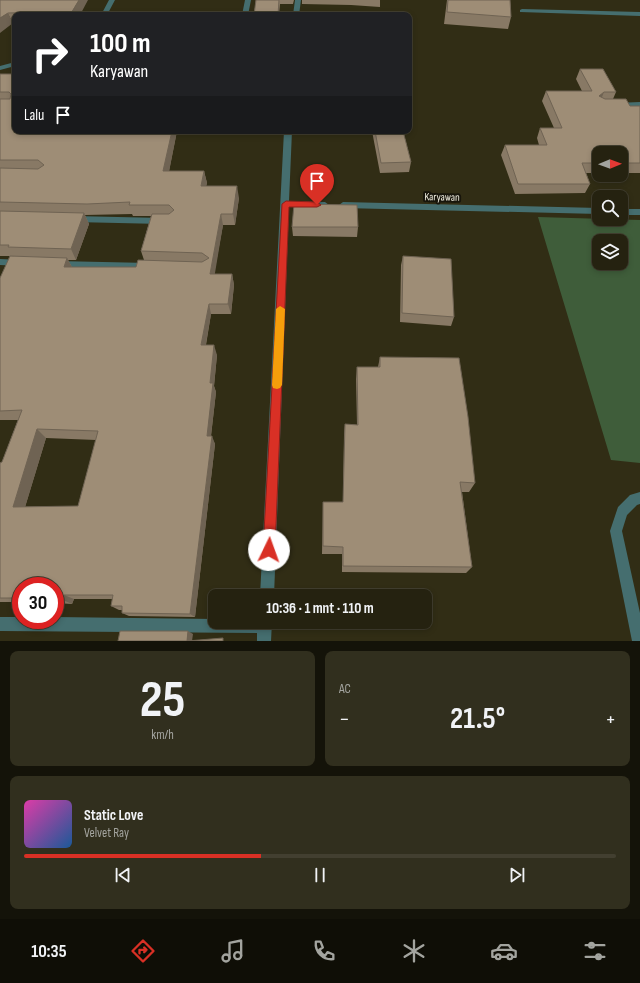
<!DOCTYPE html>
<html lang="id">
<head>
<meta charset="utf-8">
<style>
	:root { --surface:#252210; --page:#312f1e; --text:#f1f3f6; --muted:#a3a49f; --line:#423f30; --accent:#d93025 }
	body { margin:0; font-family:"Sofia Sans Condensed",sans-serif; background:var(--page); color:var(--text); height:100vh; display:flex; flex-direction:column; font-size:15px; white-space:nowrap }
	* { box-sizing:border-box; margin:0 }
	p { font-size:13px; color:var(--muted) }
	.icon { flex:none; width:22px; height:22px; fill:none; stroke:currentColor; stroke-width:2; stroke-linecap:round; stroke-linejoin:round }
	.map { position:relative; height:641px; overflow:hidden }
	.sheet { display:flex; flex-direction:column; gap:10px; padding:10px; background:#141309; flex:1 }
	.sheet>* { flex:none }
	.top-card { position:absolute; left:12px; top:12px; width:400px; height:122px; border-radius:8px; box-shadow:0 2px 6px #0003,0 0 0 1px var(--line); background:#202124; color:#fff; overflow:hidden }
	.needle { width:26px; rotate:89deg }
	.controls { position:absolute; left:592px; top:146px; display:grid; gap:8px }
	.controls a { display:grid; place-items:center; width:36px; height:36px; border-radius:8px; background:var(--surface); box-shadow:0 2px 6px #0003,0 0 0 1px var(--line); font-size:20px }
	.speed { position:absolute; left:12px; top:577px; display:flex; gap:8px; font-size:20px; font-weight:700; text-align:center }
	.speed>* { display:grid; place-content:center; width:52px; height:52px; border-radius:50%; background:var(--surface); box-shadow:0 2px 6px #0003,0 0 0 1px var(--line); line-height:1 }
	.speed .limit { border:6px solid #d22; background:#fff; color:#111 }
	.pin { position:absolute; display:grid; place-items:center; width:34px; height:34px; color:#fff; margin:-41px -17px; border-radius:50% 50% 50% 0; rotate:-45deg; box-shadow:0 0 4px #0007 }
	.pin .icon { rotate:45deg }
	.me { position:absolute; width:44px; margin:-22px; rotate:3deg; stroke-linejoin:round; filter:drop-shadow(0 0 3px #0008) }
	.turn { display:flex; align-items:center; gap:14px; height:84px; padding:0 12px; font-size:18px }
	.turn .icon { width:52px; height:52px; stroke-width:2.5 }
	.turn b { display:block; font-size:28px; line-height:34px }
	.then { display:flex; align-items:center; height:38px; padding:0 12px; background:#0003; gap:8px; font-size:15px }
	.big { font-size:30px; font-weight:700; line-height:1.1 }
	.sheet .card { flex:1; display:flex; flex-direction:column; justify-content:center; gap:6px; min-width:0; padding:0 14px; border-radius:8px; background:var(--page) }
	.sheet .dial { align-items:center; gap:0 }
	.dial b { font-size:52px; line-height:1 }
	.song { display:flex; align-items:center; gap:12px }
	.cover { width:48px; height:48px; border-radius:6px; background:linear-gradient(135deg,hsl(320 70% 55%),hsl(210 70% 35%)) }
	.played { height:4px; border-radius:2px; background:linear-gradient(90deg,var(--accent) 40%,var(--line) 40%) }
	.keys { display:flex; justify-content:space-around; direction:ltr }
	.heat { display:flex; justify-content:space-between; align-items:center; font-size:22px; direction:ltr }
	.sheet .tiles { flex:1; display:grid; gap:10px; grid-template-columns:1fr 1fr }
	.card:last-child { grid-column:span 2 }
	.trip { position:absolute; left:208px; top:589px; width:224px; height:40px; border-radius:8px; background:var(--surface); box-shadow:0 2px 6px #0003,0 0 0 1px var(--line); font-weight:700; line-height:40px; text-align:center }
	.tab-bar { display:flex; height:64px; justify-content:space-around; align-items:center; background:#0f0e06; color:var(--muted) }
	.tab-bar .icon { width:28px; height:28px }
	.tab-bar .on { color:var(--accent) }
	.tab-bar b { font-size:18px; color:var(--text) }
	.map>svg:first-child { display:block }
	.green { fill:#3f5d3a; fill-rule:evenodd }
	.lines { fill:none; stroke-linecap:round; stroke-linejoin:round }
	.lane { fill:#456e6f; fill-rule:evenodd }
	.street { fill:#456e6f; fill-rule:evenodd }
	.wall { fill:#887965; fill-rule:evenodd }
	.shaded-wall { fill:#6f6353 }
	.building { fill:#9e8d76; stroke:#6f6353; fill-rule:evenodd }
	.route { fill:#d93025; stroke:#8d1f18 }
	.slow { fill:#f59e0b }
	.labels { text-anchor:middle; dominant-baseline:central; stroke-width:4; stroke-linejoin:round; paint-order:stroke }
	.street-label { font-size:11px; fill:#f2efe1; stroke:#17150b }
</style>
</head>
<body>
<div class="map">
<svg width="640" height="641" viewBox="0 0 640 641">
	<rect width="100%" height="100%" fill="#312d15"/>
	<path class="green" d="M538 217 640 220V463L611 460ZM599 241H621V263H599Z"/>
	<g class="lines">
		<path class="lane" d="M109 0H115L107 15H101Z
			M245 0H251L248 15H242Z
			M522 9 640 12V16L520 12V10Z
			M15 62V66L0 70V66Z"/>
		<path class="street" d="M295 0H301L299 15H293Z
			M640 102V106L616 107 612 105 616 103Z
			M284 131H292L289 201 325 202 329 205 325 208 289 207 274 596H260Z
			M343 202 599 208V214L343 208 339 205Z
			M621 209H640V215H621Z
			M74 216 162 218 166 221 162 224 74 222 70 219Z
			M0 259 21 260 26 263 21 266 0 265Z
			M57 261 149 263 154 266 149 269 57 267 52 264Z
			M640 492V504L637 505 627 515 622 531 640 613V641H632L610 531 618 507 630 495Z
			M0 617H21V620H55V617L215 619V622H272L271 641H257V633L0 631Z"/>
	</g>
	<path class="wall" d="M0 0 80 15H15V23H13Z
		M256 0H294L293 4H280L279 15H254Z
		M302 0H380V7L351 5 302 4Z
		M447 0H510L511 17 508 29 444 24Z
		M580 69 616 92 613 99 630 106H640V173H621V153H599V173H586L590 184 585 193 515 194 501 155 505 145H539L537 138 540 128H554L542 101 546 91H582L576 79Z
		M0 74H15V131H177L169 171H204L207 183 206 186 239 198 235 225H223L214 274H232L234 285 231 314H211L206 345 217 355 214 386 216 392 211 436 215 444 195 617 129 616 122 613V610H119L111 606 113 599H74L72 604 55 603V586H21V602H0V463L2 462 18 420H0V278L14 256H0ZM132 214 133 216H151L141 251 144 260 136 267H72L68 260H76L89 224 85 215ZM46 438 96 440 78 506 25 507Z
		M372 131H403L411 162 409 172 380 173Z
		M292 227H358L357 237 293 236Z
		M403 256 454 317 451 326 400 322 401 265Z
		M380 357 475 483 469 492H462L472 567 466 573 342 572V554H322L323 502H343L344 435 345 424 357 425 356 379 357 367H378Z"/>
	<path class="shaded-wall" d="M79 0H88L80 15H70Z
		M279 0V15H278Z
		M8 13 13 23 0 33V18Z
		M604 92 600 102 599 96Z
		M172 131H177L167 182 163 171Z
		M204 171 207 183 204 197 201 186Z
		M237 186 239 198 235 225 233 214Z
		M84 213 89 224 76 260 71 249Z
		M221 214 223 225 213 285 210 274Z
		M67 258 73 269 64 267Z
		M232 274 234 285 231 314 228 304Z
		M209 304 211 314 204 355 201 345Z
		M214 345 217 355 214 386 216 392 210 444 207 436 210 383Z
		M37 429 46 438 23 514 13 507Z
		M212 436 215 444 195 617 190 614Z
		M64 595 74 599 72 604 63 600Z
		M188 631 193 634 192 641H187Z"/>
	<path class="building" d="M0 0H79L70 15H49L50 12 8 13 0 18Z
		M256 0H279L278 15H254Z
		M448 0H510L511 17 447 12Z
		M580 69H603L616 92H604L599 96 605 99H626L630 106H640V163H621V153H599V163H582L590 184H518L505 145H547L540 128H562L546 91H592Z
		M0 74H15V131H172L163 171H204L201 186H237L233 214H221L210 274H232L228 304H209L201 345H214L210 383H213L207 436H212L190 614 122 613V606H111L113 595H64L63 600 55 599V586H21V598H0V463L2 462 22 410 0 411V278L10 256 67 258 64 267H136L138 260 202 262 209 258 202 253 141 251 152 214H169L174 210 169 205H129L130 202 87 204 0 202V168L38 169 44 165 38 160H0V99H10L11 94 9 92H0ZM37 429 98 431 78 506 13 507Z
		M375 131H403L411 162 381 163Z
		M294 204 357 205 358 227H292Z
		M0 211 84 213 71 249 8 247 9 245H0Z
		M403 256 451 259 454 317 402 313Z
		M380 357 459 358 468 417 475 483 460 482 472 567 343 566V547L323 546V502H343L345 424 358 425 357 367H380Z
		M120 631H188L187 641 223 638V641H118Z"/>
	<path class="route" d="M286 201 317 202 321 205 317 207H289L275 550 273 554 269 556 265 554 263 550 282 204Z"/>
	<path class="slow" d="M280 306 285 309 282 385 280 388 277 389 273 388 272 385 276 309Z"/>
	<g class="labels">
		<g class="street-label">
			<text transform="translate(442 197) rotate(1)">Karyawan</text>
		</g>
	</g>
</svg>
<div class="controls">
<a><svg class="needle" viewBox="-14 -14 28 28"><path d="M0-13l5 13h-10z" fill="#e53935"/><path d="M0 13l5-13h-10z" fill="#a3a49f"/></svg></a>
<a><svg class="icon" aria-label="search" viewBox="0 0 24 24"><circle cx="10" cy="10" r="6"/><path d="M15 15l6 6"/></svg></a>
<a><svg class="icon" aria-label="layers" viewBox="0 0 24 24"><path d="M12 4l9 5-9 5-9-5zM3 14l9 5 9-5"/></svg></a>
</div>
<div class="speed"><div class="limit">30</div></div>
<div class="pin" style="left:317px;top:205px;background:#d93025"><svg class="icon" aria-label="arrive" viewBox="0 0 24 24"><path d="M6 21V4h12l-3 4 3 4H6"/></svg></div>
<svg class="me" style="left:269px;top:550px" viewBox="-20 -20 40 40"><circle r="19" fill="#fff"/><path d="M0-13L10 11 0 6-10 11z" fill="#d93025"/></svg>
<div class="trip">10:36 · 1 mnt · 110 m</div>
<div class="top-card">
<div class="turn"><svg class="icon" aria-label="right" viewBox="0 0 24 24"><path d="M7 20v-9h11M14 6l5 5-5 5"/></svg><div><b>100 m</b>Karyawan</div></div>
<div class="then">Lalu<svg class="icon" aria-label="arrive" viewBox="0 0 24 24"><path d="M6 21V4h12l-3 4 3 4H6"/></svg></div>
</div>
</div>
<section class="sheet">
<div class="tiles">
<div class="card dial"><b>25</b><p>km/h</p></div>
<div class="card"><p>AC</p>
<div class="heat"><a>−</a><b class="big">21.5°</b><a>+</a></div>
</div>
<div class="card">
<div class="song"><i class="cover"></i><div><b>Static Love</b><p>Velvet Ray</p></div></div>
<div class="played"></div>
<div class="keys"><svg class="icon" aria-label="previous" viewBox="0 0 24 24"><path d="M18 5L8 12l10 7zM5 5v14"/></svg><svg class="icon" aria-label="pause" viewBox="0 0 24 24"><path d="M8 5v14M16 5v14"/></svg><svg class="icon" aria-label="next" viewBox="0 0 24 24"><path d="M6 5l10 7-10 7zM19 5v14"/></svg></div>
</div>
</div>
</section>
<nav class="tab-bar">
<b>10:35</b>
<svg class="icon on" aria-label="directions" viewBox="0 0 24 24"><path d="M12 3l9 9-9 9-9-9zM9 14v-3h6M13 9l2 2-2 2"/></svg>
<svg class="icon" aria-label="music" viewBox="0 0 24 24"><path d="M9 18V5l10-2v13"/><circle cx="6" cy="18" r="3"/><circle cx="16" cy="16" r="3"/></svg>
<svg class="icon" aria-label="phone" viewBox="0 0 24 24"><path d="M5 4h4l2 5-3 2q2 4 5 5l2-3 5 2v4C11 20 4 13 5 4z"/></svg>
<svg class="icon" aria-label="climate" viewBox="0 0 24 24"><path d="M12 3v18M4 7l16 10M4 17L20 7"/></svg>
<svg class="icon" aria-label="car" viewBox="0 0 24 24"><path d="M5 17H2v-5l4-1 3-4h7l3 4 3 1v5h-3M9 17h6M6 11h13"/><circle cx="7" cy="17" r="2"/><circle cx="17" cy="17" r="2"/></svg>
<svg class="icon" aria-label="filters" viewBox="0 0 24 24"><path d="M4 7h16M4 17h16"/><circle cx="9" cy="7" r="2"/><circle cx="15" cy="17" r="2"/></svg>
</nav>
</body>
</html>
